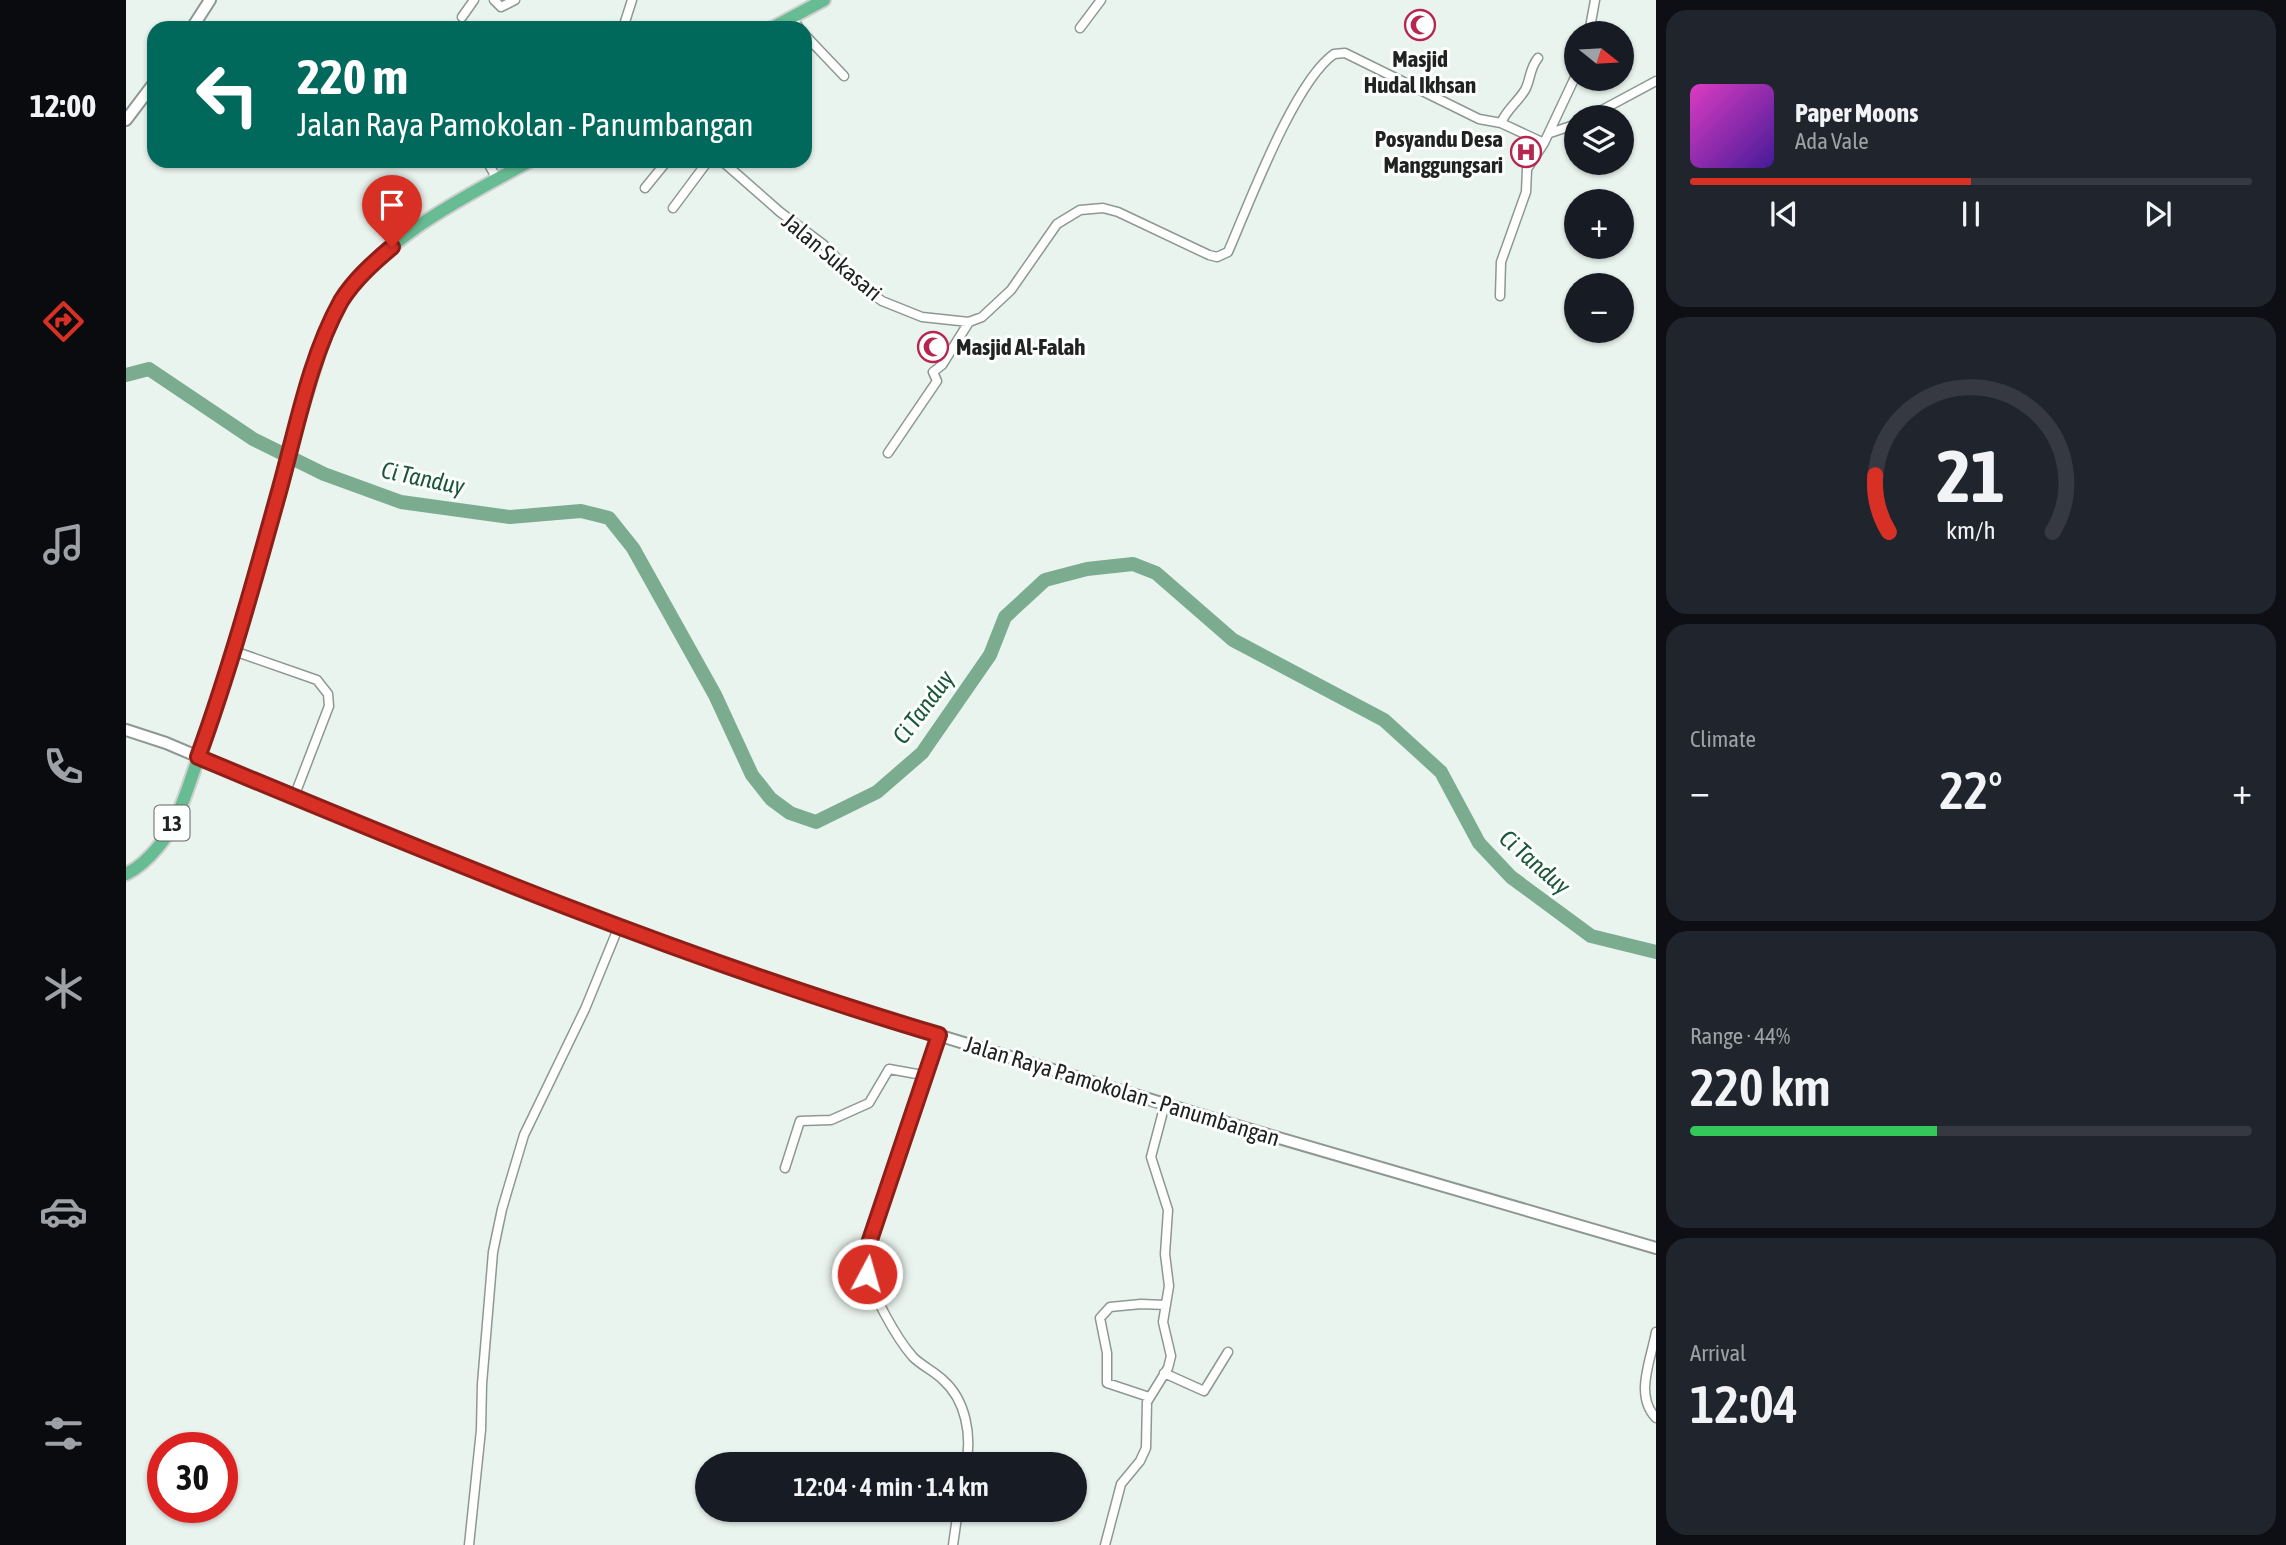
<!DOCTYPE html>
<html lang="en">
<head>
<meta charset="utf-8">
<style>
	:root { --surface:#171b24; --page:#20242c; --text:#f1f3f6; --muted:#9ea1a6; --line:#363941; --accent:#d93025 }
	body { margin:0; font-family:"Asap Condensed",sans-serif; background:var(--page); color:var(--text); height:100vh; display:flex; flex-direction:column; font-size:26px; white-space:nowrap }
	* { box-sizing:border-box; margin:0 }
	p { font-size:23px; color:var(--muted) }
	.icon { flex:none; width:38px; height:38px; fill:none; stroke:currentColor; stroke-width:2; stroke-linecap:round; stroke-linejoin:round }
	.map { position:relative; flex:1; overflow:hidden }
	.side { display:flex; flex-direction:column; gap:10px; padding:10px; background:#0d0f14; width:630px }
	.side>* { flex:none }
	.hud { position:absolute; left:21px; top:21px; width:665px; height:147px; border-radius:21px; box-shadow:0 2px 5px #0004; background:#00695c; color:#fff; overflow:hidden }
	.needle { width:46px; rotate:108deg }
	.controls { position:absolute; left:1438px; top:21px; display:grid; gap:14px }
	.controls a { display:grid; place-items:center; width:70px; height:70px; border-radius:50%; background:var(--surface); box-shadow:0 2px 5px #0004; font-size:35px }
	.speed { position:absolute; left:21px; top:1432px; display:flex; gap:14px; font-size:35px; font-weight:700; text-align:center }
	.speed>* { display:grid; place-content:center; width:91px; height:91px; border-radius:50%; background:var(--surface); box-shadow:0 2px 5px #0004; line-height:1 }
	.speed .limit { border:10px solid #d22; background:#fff; color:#111 }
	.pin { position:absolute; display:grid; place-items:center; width:60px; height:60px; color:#fff; margin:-72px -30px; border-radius:50% 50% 50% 0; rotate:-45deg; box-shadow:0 0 7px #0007 }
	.pin .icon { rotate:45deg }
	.me { position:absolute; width:77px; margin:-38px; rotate:6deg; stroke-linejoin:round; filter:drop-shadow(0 0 5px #0008) }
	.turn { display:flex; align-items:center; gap:24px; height:147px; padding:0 35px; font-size:32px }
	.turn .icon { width:91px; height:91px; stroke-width:2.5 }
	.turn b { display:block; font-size:49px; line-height:60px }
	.big { font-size:52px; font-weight:600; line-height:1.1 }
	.side .tile { flex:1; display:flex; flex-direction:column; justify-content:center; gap:10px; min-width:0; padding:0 24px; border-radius:21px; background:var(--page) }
	.side .dial { align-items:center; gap:0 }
	.dial svg { height:182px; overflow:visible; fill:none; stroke:var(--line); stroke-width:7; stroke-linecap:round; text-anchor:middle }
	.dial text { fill:var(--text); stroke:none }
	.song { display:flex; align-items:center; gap:21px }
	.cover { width:84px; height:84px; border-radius:10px; background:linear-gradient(135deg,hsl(310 70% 55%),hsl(260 70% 35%)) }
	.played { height:7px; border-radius:4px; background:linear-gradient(90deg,var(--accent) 50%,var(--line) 50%) }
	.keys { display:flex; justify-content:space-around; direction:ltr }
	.heat { display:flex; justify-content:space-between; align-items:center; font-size:38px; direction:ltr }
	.charge { height:10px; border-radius:5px; background:linear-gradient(90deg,#34c759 44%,var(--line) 0) }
	.trip { position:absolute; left:569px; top:1452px; width:392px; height:70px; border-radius:35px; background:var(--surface); box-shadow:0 2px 5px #0004; font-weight:600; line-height:70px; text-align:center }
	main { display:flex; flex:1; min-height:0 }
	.tabs { display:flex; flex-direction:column; width:126px; justify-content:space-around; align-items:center; background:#090b0e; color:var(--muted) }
	.tabs .icon { width:49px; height:49px }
	.tabs .current { color:var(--accent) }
	.tabs b { font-size:32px; color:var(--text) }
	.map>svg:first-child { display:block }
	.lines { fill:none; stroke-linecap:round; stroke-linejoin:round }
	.river { stroke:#7bac90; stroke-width:14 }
	.minor-casing { stroke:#8e9892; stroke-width:11 }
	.secondary-casing { stroke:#8e9892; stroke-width:14 }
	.trunk-casing { stroke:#cecfce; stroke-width:16 }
	.minor { stroke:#fff; stroke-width:8 }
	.secondary { stroke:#fff; stroke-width:10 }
	.trunk { stroke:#67bc93; stroke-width:12 }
	.route-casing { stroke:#8d1f18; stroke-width:18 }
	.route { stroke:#d93025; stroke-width:12 }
	.labels { text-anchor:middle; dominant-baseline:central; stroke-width:6; stroke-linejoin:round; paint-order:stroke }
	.shield { fill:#fdfffe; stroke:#626563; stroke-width:2 }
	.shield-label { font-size:21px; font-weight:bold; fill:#202321 }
	.poi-label { font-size:23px; font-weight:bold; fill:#202321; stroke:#fdfffe }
	.street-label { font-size:23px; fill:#202321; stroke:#fdfffe }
	.water-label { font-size:24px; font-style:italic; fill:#1b563a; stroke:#fdfffe }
</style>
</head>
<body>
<main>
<nav class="tabs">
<b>12:00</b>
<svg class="icon current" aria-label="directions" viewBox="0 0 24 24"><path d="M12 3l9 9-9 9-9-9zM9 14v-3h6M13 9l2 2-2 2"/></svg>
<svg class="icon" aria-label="music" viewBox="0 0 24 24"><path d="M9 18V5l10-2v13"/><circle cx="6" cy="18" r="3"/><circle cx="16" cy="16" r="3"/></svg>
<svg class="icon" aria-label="phone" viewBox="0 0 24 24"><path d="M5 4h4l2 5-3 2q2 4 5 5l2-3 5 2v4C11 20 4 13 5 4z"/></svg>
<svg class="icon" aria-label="climate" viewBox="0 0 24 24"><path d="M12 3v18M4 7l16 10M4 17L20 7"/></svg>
<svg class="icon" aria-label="car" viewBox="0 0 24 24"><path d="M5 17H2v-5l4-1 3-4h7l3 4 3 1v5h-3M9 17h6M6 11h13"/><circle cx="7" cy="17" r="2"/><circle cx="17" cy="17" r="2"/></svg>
<svg class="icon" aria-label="filters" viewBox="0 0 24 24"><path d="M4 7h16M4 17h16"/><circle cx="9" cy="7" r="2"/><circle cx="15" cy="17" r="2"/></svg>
</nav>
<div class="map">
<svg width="1530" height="1545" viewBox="0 0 1530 1545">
	<rect width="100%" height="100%" fill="#eaf4ee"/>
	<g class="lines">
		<path class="river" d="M0 375 23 369 127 439 198 474 275 502 384 517 455 511 483 518 507 548 589 695 626 775 645 799 664 813 690 822 751 792 796 753 864 655 879 617 919 580 961 569 1007 564 1030 573 1107 640 1258 720 1315 772 1353 843 1385 877 1465 936 1530 952"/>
		<g class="minor-casing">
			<path id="minor" d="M368 0 375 7 389 0
				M336 17 348 0
				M666 17 673 28
				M497 28 506 0
				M954 28 975 0
				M1463 33 1469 0
				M679 35 718 76
				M1463 117 1530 81
				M1375 123C1381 109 1391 103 1399 90 1405 79 1403 69 1412 58
				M1424 133 1451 124
				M361 161 371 179
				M596 161 654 212 698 245 739 288 756 301 796 317 843 322 856 317 885 290 931 224 954 210 977 208 992 212 1083 255 1091 257 1102 252C1123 204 1168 82 1208 54L1219 53 1353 119 1375 123 1418 143 1451 73
				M519 188 541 161
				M547 208 582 161
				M1374 296 1375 262 1400 192 1401 169 1418 143
				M762 453 811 381 807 372 816 365 843 322
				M108 651 191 680 202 694 203 706 168 797
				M813 1035 744 1240C742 1249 739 1257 740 1266 743 1290 771 1339 787 1357 796 1366 808 1371 817 1380 840 1400 846 1436 840 1465
				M659 1168 674 1121 705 1120 743 1103 763 1069 802 1076
				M1530 1332C1525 1360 1508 1395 1530 1418
				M1038 1373 1078 1391 1102 1352
				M1023 1397 981 1383V1353L974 1318 984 1307 1015 1304 1040 1305
				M343 1545 355 1430 356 1384 367 1252 376 1209 398 1135 459 1009 493 926
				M827 1545 832 1510
				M979 1545 995 1484 1014 1461 1020 1448 1021 1402 1042 1368 1045 1356 1037 1322 1043 1286 1039 1254 1042 1210 1025 1157 1039 1104"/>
		</g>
		<g class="secondary-casing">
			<path id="secondary" d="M66 28 84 0
				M0 120 28 83
				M0 730 40 743 257 835 602 968 726 1009 1098 1122 1530 1248"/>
		</g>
		<g class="trunk-casing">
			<path id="trunk" d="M646 28 698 0
				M0 874C13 868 23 858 32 847 54 821 63 782 75 751 118 631 144 507 183 386 192 357 201 322 218 298 263 233 337 198 404 161"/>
		</g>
		<use href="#minor" class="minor"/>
		<use href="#secondary" class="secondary"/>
		<use href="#trunk" class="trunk"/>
	</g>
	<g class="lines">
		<g class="route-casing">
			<path id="route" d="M266 247C247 263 228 280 215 301 184 357 171 426 154 488 129 578 104 669 72 757 316 859 560 960 813 1035L744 1240 740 1255 741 1274"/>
		</g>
		<use href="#route" class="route"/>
	</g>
	<defs>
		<g id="mosque-ring" transform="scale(1.575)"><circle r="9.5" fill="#fdfffe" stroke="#b62651" stroke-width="1.5"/><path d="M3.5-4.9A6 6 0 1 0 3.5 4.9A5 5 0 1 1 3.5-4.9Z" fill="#b62651"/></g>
		<g id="hospital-ring" transform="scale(1.575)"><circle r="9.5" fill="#fdfffe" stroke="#b62651" stroke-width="1.5"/><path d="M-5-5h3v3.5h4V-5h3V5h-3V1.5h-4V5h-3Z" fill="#b62651"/></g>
	</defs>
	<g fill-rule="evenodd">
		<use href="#mosque-ring" x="1294" y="25"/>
		<use href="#hospital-ring" x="1400" y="152"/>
		<use href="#mosque-ring" x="807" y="347"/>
	</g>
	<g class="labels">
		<rect class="shield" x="28.5" y="805.5" width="35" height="35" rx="5"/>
		<g class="shield-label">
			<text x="46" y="823">13</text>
		</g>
		<g class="poi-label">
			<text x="1294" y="59">Masjid<tspan x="1294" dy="26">Hudal Ikhsan</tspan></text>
			<text x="1377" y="139" text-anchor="end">Posyandu Desa<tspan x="1377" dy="26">Manggungsari</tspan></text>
			<text x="830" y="347" text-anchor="start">Masjid Al-Falah</text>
		</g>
		<g class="street-label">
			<text transform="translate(706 257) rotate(40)">Jalan Sukasari</text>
			<text transform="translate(996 1091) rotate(17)">Jalan Raya Pamokolan - Panumbangan</text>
		</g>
		<g class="water-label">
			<text transform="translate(297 478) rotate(12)">Ci Tanduy</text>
			<text transform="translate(797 707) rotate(-53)">Ci Tanduy</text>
			<text transform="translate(1409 862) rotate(41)">Ci Tanduy</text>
		</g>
	</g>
</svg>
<div class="controls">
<a><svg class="needle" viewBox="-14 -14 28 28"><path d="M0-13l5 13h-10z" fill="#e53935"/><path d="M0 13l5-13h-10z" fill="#9ea1a6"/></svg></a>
<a><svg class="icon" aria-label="layers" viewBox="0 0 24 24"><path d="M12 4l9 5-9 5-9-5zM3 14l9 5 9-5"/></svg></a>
<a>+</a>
<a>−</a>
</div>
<div class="speed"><div class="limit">30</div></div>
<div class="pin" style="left:266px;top:247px;background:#d93025"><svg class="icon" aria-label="arrive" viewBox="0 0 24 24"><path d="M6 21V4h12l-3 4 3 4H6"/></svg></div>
<svg class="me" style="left:741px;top:1274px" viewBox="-20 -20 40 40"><circle r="17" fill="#d93025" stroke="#fff" stroke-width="3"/><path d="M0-11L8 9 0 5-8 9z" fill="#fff"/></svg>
<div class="trip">12:04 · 4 min · 1.4 km</div>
<div class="hud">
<div class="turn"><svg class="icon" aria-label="left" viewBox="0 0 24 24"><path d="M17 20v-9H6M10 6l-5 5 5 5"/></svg><div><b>220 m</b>Jalan Raya Pamokolan - Panumbangan</div></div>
</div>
</div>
<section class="side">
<div class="tile">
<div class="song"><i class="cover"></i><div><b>Paper Moons</b><p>Ada Vale</p></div></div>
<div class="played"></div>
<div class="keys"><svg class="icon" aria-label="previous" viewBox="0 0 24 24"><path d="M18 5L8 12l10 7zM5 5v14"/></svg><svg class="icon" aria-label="pause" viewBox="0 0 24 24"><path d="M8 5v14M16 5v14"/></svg><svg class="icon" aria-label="next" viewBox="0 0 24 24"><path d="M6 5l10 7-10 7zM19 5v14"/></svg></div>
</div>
<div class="tile dial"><svg viewBox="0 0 100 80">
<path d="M14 69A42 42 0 1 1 86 69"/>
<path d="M14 69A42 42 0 0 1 8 44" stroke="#d93025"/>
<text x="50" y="56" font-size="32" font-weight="700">21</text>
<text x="50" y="72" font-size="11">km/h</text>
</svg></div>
<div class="tile"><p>Climate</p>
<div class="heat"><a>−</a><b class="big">22°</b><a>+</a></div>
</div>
<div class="tile"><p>Range · 44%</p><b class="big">220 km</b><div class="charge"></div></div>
<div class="tile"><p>Arrival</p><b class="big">12:04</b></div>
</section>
</main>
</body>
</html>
